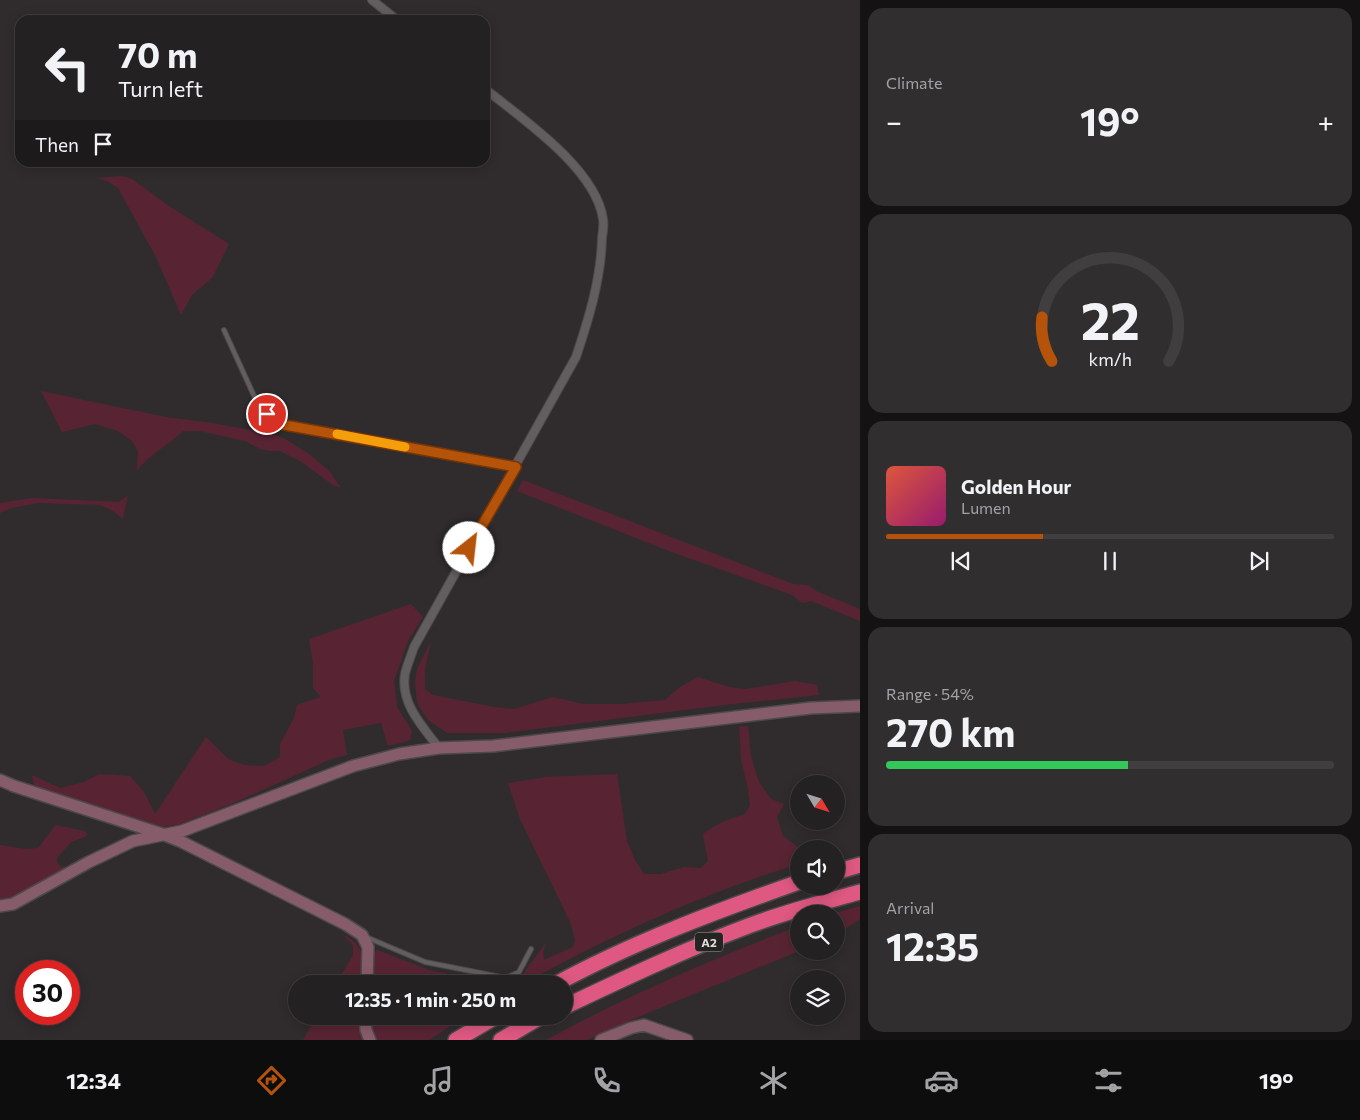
<!DOCTYPE html>
<html lang="en">
<head>
<meta charset="utf-8">
<style>
	:root { --surface:#242122; --page:#302e2f; --text:#f1f3f6; --muted:#a3a3a5; --line:#413e40; --accent:#b45309 }
	body { margin:0; font-family:Commissioner,sans-serif; background:var(--page); color:var(--text); height:100vh; display:flex; flex-direction:column; font-size:19px; white-space:nowrap }
	* { box-sizing:border-box; margin:0 }
	p { font-size:16px; color:var(--muted) }
	.icon { flex:none; width:28px; height:28px; fill:none; stroke:currentColor; stroke-width:2; stroke-linecap:round; stroke-linejoin:round }
	.map { position:relative; flex:1; overflow:hidden }
	.panel { display:flex; flex-direction:column; gap:8px; padding:8px; background:#141213; width:500px }
	.panel>* { flex:none }
	.hud { position:absolute; left:15px; top:15px; width:475px; height:152px; border-radius:15px; box-shadow:0 2px 12px #0003,0 0 0 1px var(--line); background:#242122; color:var(--text); overflow:hidden }
	.needle { width:32px; rotate:128deg }
	.buttons { position:absolute; left:790px; top:775px; display:grid; gap:10px }
	.buttons a { display:grid; place-items:center; width:55px; height:55px; border-radius:50%; background:var(--surface); box-shadow:0 2px 12px #0003,0 0 0 1px var(--line); font-size:25px }
	.speed { position:absolute; left:15px; top:960px; display:flex; gap:10px; font-size:25px; font-weight:700; text-align:center }
	.speed>* { display:grid; place-content:center; width:65px; height:65px; border-radius:50%; background:var(--surface); box-shadow:0 2px 12px #0003,0 0 0 1px var(--line); line-height:1 }
	.speed .limit { border:8px solid #d22; background:#fff; color:#111 }
	.pin { position:absolute; display:grid; place-items:center; width:42px; height:42px; color:#fff; margin:-21px; border:2px solid #fff; border-radius:50%; box-shadow:0 1px 5px #0007 }
	.me { position:absolute; width:55px; margin:-28px; rotate:29deg; stroke-linejoin:round; filter:drop-shadow(0 0 4px #0008) }
	.turn { display:flex; align-items:center; gap:18px; height:105px; padding:0 20px; font-size:22px }
	.turn .icon { width:65px; height:65px; stroke-width:2.5 }
	.turn b { display:block; font-size:35px; line-height:42px }
	.then { display:flex; align-items:center; height:48px; padding:0 20px; background:#0003; gap:10px; font-size:19px }
	.big { font-size:38px; font-weight:700; line-height:1.1 }
	.panel .card { flex:1; display:flex; flex-direction:column; justify-content:center; gap:8px; min-width:0; padding:0 18px; border-radius:15px; background:var(--page) }
	.panel .dial { align-items:center; gap:0 }
	.dial svg { height:130px; overflow:visible; fill:none; stroke:var(--line); stroke-width:7; stroke-linecap:round; text-anchor:middle }
	.dial text { fill:var(--text); stroke:none }
	.song { display:flex; align-items:center; gap:15px }
	.cover { width:60px; height:60px; border-radius:8px; background:linear-gradient(135deg,hsl(10 70% 55%),hsl(320 70% 35%)) }
	.played { height:5px; border-radius:2px; background:linear-gradient(90deg,var(--accent) 35%,var(--line) 35%) }
	.keys { display:flex; justify-content:space-around; direction:ltr }
	.heat { display:flex; justify-content:space-between; align-items:center; font-size:28px; direction:ltr }
	.charge { height:8px; border-radius:4px; background:linear-gradient(90deg,#34c759 54%,var(--line) 0) }
	.trip { position:absolute; left:288px; top:975px; width:285px; height:50px; border-radius:25px; background:var(--surface); box-shadow:0 2px 12px #0003,0 0 0 1px var(--line); font-weight:700; line-height:50px; text-align:center }
	.tabs { display:flex; height:80px; justify-content:space-around; align-items:center; background:#0e0d0e; color:var(--muted) }
	.tabs .icon { width:35px; height:35px }
	.tabs .active { color:var(--accent) }
	.tabs b { font-size:22px; color:var(--text) }
	main { display:flex; flex:1; min-height:0 }
	.map>svg:first-child { display:block }
	.green { fill:#582433 }
	.lines { fill:none; stroke-linecap:round; stroke-linejoin:round }
	.lane-casing { stroke:#4c4949; stroke-width:6 }
	.street-casing { stroke:#4c4949; stroke-width:10 }
	.secondary-casing { stroke:#4c4949; stroke-width:14 }
	.highway-casing { stroke:#4c4949; stroke-width:18 }
	.lane { stroke:#625e5f; stroke-width:4 }
	.street { stroke:#625e5f; stroke-width:8 }
	.secondary { stroke:#875c6a; stroke-width:11 }
	.highway { stroke:#de5882; stroke-width:15 }
	.route-casing { stroke:#753606; stroke-width:12 }
	.route { stroke:#b45309; stroke-width:9 }
	.slow { stroke:#f59e0b; stroke-width:9 }
	.labels { text-anchor:middle; dominant-baseline:central; stroke-width:5; stroke-linejoin:round; paint-order:stroke }
	.shield { fill:#262323; stroke:#a8a5a5; stroke-width:1 }
	.shield-label { font-size:12px; font-weight:bold; fill:#dfdddd }
</style>
</head>
<body>
<main>
<div class="map">
<svg width="860" height="1040" viewBox="0 0 860 1040">
	<rect width="100%" height="100%" fill="#302c2d"/>
	<path class="green" d="M122 176 132 179 169 206 229 244 212 278 192 295 181 315 156 257 118 188 107 181 97 178Z
		M41 391 166 417 213 423 275 435 287 440 309 454 329 471 341 488 333 485 300 461 280 451H271L260 449 245 441 200 431H183C169 445 149 454 137 471L138 451 132 441 118 431 95 424 62 432Z
		M523 480 793 584 808 585 816 591 860 609V621L811 601 802 603 792 595 669 551 517 491Z
		M128 495 123 519 113 511 100 505 39 503 11 508 0 513V503L32 498 119 502Z
		M411 604 423 617 408 641 394 681 397 707 412 731 410 740 401 743 388 746 381 723 343 730 347 755 331 759 234 803 180 824 163 827 62 796 34 785 32 775 60 788 84 782 99 774 130 776 144 792 155 814 206 737 228 759 244 765 264 766 280 757V744L294 718 297 705 321 697 313 688V663L309 639Z
		M431 641 425 669V689L433 695 494 707 514 709 553 697 583 704H620L665 700 680 687 698 677 729 687 746 689 795 681 817 685 819 695 732 704 505 733H447L428 720 418 705 416 693 415 681 417 669Z
		M748 726 751 757 759 782 771 799 784 804 777 817 783 836 800 849H799V864C704 893 612 935 526 982L522 980V975L546 943 543 952 544 960 573 947 575 940 571 924 520 819 508 783 546 777 617 774 627 841 635 860 644 874H661L684 867 701 868 708 861 703 834C715 825 729 818 744 815L750 806 748 789 741 759 739 727Z
		M56 825 84 831 88 834 85 837 71 842 57 858 58 864 62 867H66L11 898 0 899V845L26 849 38 848Z
		M860 906V919L836 935V914H833Z
		M799 926V951L633 1019 587 1040H546C627 996 712 959 799 926Z
		M341 933C368 949 363 955 361 984H336L353 955V945Z
		M377 950 429 970 465 977 489 984H372L374 953Z
		M317 1016H359L360 1033 363 1040H303Z
		M371 1016H466L429 1040H377L371 1031Z"/>
	<g class="lines">
		<g class="lane-casing">
			<path id="lane" d="M224 330 255 398 267 414 279 424 515 467
				M366 937 425 962 506 978 519 972 531 949"/>
		</g>
		<g class="street-casing">
			<path id="street" d="M372 0 397 20
				M439 748C422 726 400 703 405 674 407 665 411 656 414 647L576 357C589 318 601 279 602 238 603 232 604 225 603 219 596 169 523 119 485 89"/>
		</g>
		<g class="secondary-casing">
			<path id="secondary" d="M0 780 14 786 162 834 182 842 345 924 362 935 368 947 367 984
				M0 906 13 904 89 862 133 841 182 831 353 766 399 754 439 748 493 746 811 708 860 706
				M365 1016 366 1030 370 1040
				M601 1040 631 1028 644 1025 687 1040"/>
		</g>
		<g class="highway-casing">
			<path id="highway" d="M836 872 860 865
				M556 984C633 942 717 911 799 882
				M564 1007C623 979 682 951 743 928 781 913 821 903 860 892
				M456 1040 497 1016
				M501 1040 542 1016"/>
		</g>
		<use href="#lane" class="lane"/>
		<use href="#street" class="street"/>
		<use href="#secondary" class="secondary"/>
		<use href="#highway" class="highway"/>
	</g>
	<g class="lines">
		<g class="route-casing">
			<path id="route" d="M267 414 279 424 516 467 469 548"/>
		</g>
		<use href="#route" class="route"/>
		<path class="slow" d="M337 434 405 447"/>
	</g>
	<g class="labels">
		<rect class="shield" x="695" y="932.5" width="28" height="19" rx="4"/>
		<g class="shield-label">
			<text x="709" y="942">A2</text>
		</g>
	</g>
</svg>
<div class="buttons">
<a><svg class="needle" viewBox="-14 -14 28 28"><path d="M0-13l5 13h-10z" fill="#e53935"/><path d="M0 13l5-13h-10z" fill="#a3a3a5"/></svg></a>
<a><svg class="icon" aria-label="sound" viewBox="0 0 24 24"><path d="M4 9h4l5-4v14l-5-4H4zM17 9q2 3 0 6"/></svg></a>
<a><svg class="icon" aria-label="search" viewBox="0 0 24 24"><circle cx="10" cy="10" r="6"/><path d="M15 15l6 6"/></svg></a>
<a><svg class="icon" aria-label="layers" viewBox="0 0 24 24"><path d="M12 4l9 5-9 5-9-5zM3 14l9 5 9-5"/></svg></a>
</div>
<div class="speed"><div class="limit">30</div></div>
<div class="pin" style="left:267px;top:414px;background:#d93025"><svg class="icon" aria-label="arrive" viewBox="0 0 24 24"><path d="M6 21V4h12l-3 4 3 4H6"/></svg></div>
<svg class="me" style="left:469px;top:548px" viewBox="-20 -20 40 40"><circle r="19" fill="#fff"/><path d="M0-13L10 11 0 6-10 11z" fill="#b45309"/></svg>
<div class="trip">12:35 · 1 min · 250 m</div>
<div class="hud">
<div class="turn"><svg class="icon" aria-label="left" viewBox="0 0 24 24"><path d="M17 20v-9H6M10 6l-5 5 5 5"/></svg><div><b>70 m</b>Turn left</div></div>
<div class="then">Then<svg class="icon" aria-label="arrive" viewBox="0 0 24 24"><path d="M6 21V4h12l-3 4 3 4H6"/></svg></div>
</div>
</div>
<section class="panel">
<div class="card"><p>Climate</p>
<div class="heat"><a>−</a><b class="big">19°</b><a>+</a></div>
</div>
<div class="card dial"><svg viewBox="0 0 100 80">
<path d="M14 69A42 42 0 1 1 86 69"/>
<path d="M14 69A42 42 0 0 1 8 42" stroke="#b45309"/>
<text x="50" y="56" font-size="32" font-weight="700">22</text>
<text x="50" y="72" font-size="11">km/h</text>
</svg></div>
<div class="card">
<div class="song"><i class="cover"></i><div><b>Golden Hour</b><p>Lumen</p></div></div>
<div class="played"></div>
<div class="keys"><svg class="icon" aria-label="previous" viewBox="0 0 24 24"><path d="M18 5L8 12l10 7zM5 5v14"/></svg><svg class="icon" aria-label="pause" viewBox="0 0 24 24"><path d="M8 5v14M16 5v14"/></svg><svg class="icon" aria-label="next" viewBox="0 0 24 24"><path d="M6 5l10 7-10 7zM19 5v14"/></svg></div>
</div>
<div class="card"><p>Range · 54%</p><b class="big">270 km</b><div class="charge"></div></div>
<div class="card"><p>Arrival</p><b class="big">12:35</b></div>
</section>
</main>
<nav class="tabs">
<b>12:34</b>
<svg class="icon active" aria-label="directions" viewBox="0 0 24 24"><path d="M12 3l9 9-9 9-9-9zM9 14v-3h6M13 9l2 2-2 2"/></svg>
<svg class="icon" aria-label="music" viewBox="0 0 24 24"><path d="M9 18V5l10-2v13"/><circle cx="6" cy="18" r="3"/><circle cx="16" cy="16" r="3"/></svg>
<svg class="icon" aria-label="phone" viewBox="0 0 24 24"><path d="M5 4h4l2 5-3 2q2 4 5 5l2-3 5 2v4C11 20 4 13 5 4z"/></svg>
<svg class="icon" aria-label="climate" viewBox="0 0 24 24"><path d="M12 3v18M4 7l16 10M4 17L20 7"/></svg>
<svg class="icon" aria-label="car" viewBox="0 0 24 24"><path d="M5 17H2v-5l4-1 3-4h7l3 4 3 1v5h-3M9 17h6M6 11h13"/><circle cx="7" cy="17" r="2"/><circle cx="17" cy="17" r="2"/></svg>
<svg class="icon" aria-label="filters" viewBox="0 0 24 24"><path d="M4 7h16M4 17h16"/><circle cx="9" cy="7" r="2"/><circle cx="15" cy="17" r="2"/></svg>
<b>19°</b>
</nav>
</body>
</html>
